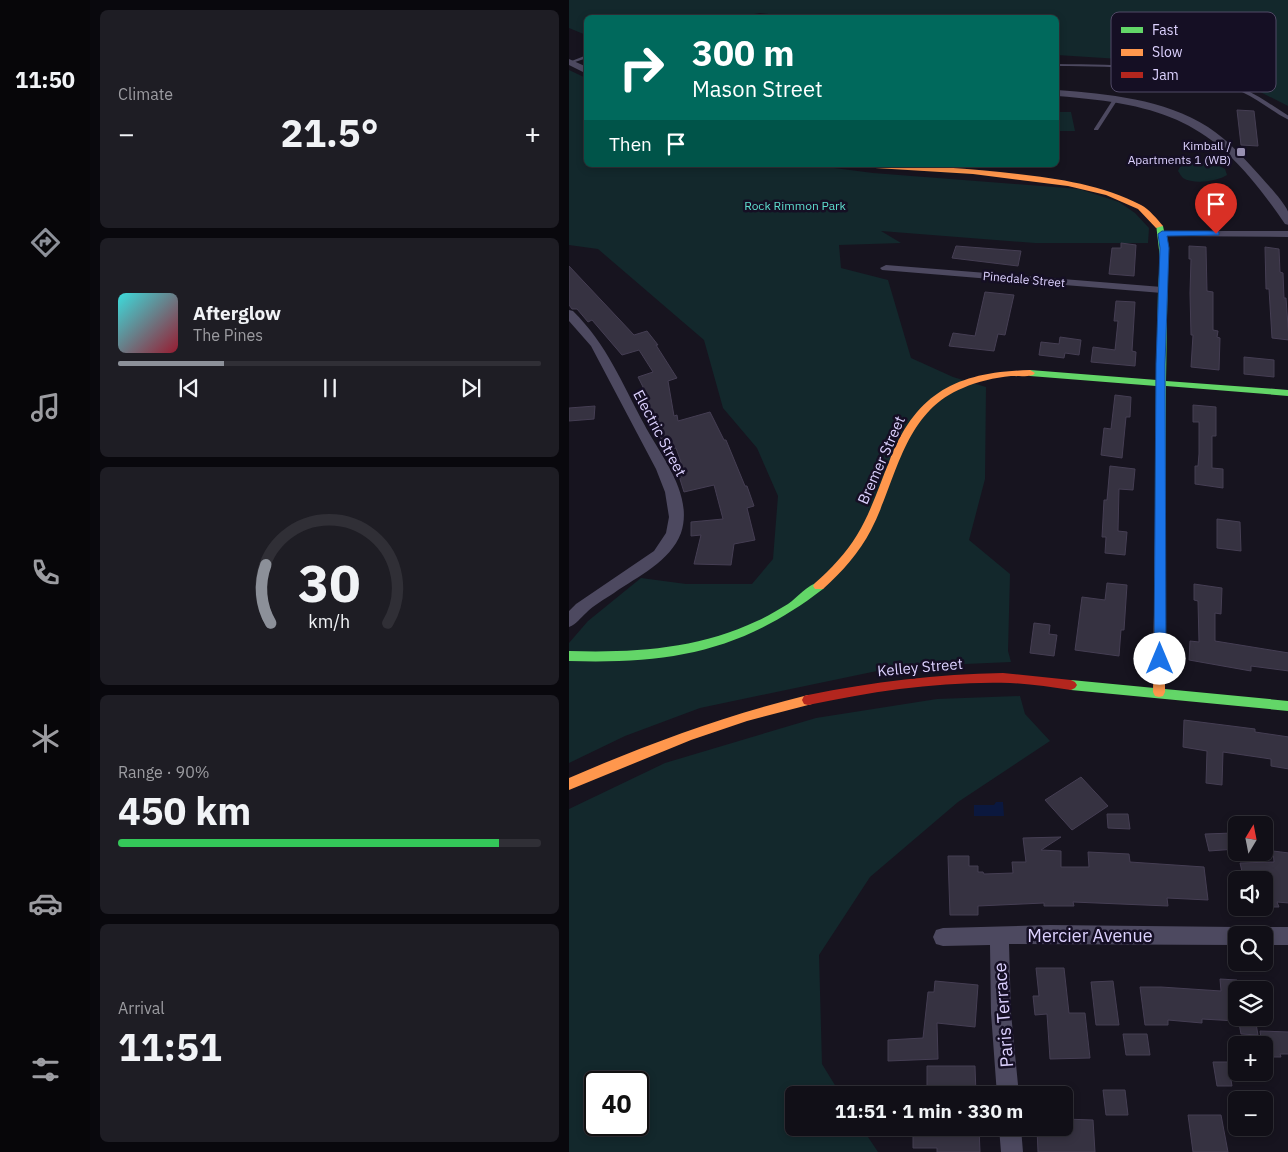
<!DOCTYPE html>
<html lang="en">
<head>
<meta charset="utf-8">
<style>
	:root { --surface:#110f17; --page:#1e1d24; --text:#f1f3f6; --muted:#9c9ca1; --line:#302f36; --accent:#8c9099 }
	body { margin:0; font-family:"IBM Plex Sans",sans-serif; background:var(--page); color:var(--text); height:100vh; display:flex; flex-direction:column; font-size:19px; white-space:nowrap }
	* { box-sizing:border-box; margin:0 }
	p { font-size:16px; color:var(--muted) }
	.icon { flex:none; width:28px; height:28px; fill:none; stroke:currentColor; stroke-width:2; stroke-linecap:round; stroke-linejoin:round }
	.map { position:relative; flex:1; overflow:hidden }
	.panel { display:flex; flex-direction:column; gap:10px; padding:10px; background:#09080d; width:479px }
	.panel>* { flex:none }
	.guide { position:absolute; left:15px; top:15px; width:475px; height:152px; border-radius:8px; box-shadow:0 2px 8px #0003,0 0 0 1px var(--line); background:#00695c; color:#fff; overflow:hidden }
	.needle { width:32px; rotate:10deg }
	.fabs { position:absolute; left:659px; top:816px; display:grid; gap:10px }
	.fabs a { display:grid; place-items:center; width:45px; height:45px; border-radius:8px; background:var(--surface); box-shadow:0 2px 8px #0003,0 0 0 1px var(--line); font-size:25px }
	.speed { position:absolute; left:15px; top:1071px; display:flex; gap:10px; font-size:25px; font-weight:700; text-align:center }
	.speed>* { display:grid; place-content:center; width:65px; height:65px; border-radius:50%; background:var(--surface); box-shadow:0 2px 8px #0003,0 0 0 1px var(--line); line-height:1 }
	.speed .limit { border:2px solid #111; border-radius:8px; background:#fff; color:#111 }
	.pin { position:absolute; display:grid; place-items:center; width:42px; height:42px; color:#fff; margin:-51px -21px; border-radius:50% 50% 50% 0; rotate:-45deg; box-shadow:0 0 5px #0007 }
	.pin .icon { rotate:45deg }
	.me { position:absolute; width:55px; margin:-28px; rotate:0deg; stroke-linejoin:round; filter:drop-shadow(0 0 4px #0008) }
	.turn { display:flex; align-items:center; gap:18px; height:105px; padding:0 25px; font-size:22px }
	.turn .icon { width:65px; height:65px; stroke-width:2.5 }
	.turn b { display:block; font-size:35px; line-height:42px }
	.then { display:flex; align-items:center; height:48px; padding:0 25px; background:#0003; gap:10px; font-size:19px }
	.big { font-size:38px; font-weight:700; line-height:1.1 }
	.panel .widget { flex:1; display:flex; flex-direction:column; justify-content:center; gap:8px; min-width:0; padding:0 18px; border-radius:8px; background:var(--page) }
	.panel .dial { align-items:center; gap:0 }
	.dial svg { height:130px; overflow:visible; fill:none; stroke:var(--line); stroke-width:7; stroke-linecap:round; text-anchor:middle }
	.dial text { fill:var(--text); stroke:none }
	.song { display:flex; align-items:center; gap:15px }
	.cover { width:60px; height:60px; border-radius:8px; background:linear-gradient(135deg,hsl(180 70% 55%),hsl(350 70% 35%)) }
	.played { height:5px; border-radius:2px; background:linear-gradient(90deg,var(--accent) 25%,var(--line) 25%) }
	.keys { display:flex; justify-content:space-around; direction:ltr }
	.heat { display:flex; justify-content:space-between; align-items:center; font-size:28px; direction:ltr }
	.charge { height:8px; border-radius:4px; background:linear-gradient(90deg,#34c759 90%,var(--line) 0) }
	.trip { position:absolute; left:216px; top:1086px; width:288px; height:50px; border-radius:8px; background:var(--surface); box-shadow:0 2px 8px #0003,0 0 0 1px var(--line); font-weight:700; line-height:50px; text-align:center }
	main { display:flex; flex:1; min-height:0 }
	.tabs { display:flex; flex-direction:column; width:90px; justify-content:space-around; align-items:center; background:#070609; color:var(--muted) }
	.tabs .icon { width:35px; height:35px }
	.tabs .selected { color:var(--accent) }
	.tabs b { font-size:22px; color:var(--text) }
	.map>svg:first-child { display:block }
	.green { fill:#13282c; fill-rule:evenodd }
	.water { fill:#0b183e }
	.building { fill:#363241; stroke:#453e53 }
	.lines { fill:none; stroke-linecap:round; stroke-linejoin:round }
	.lane { fill:#4d4960; fill-rule:evenodd }
	.street { fill:#4d4960; fill-rule:evenodd }
	.fast { fill:#63d668; fill-rule:evenodd }
	.slow { fill:#ff974d; fill-rule:evenodd }
	.jam { fill:#b3261e; fill-rule:evenodd }
	.route { fill:#1a73e8; stroke:#114b97 }
	.poi-dot { fill:#9890b1; stroke:#150f24; stroke-width:2 }
	.labels { text-anchor:middle; dominant-baseline:central; stroke-width:5; stroke-linejoin:round; paint-order:stroke }
	.far-poi-label { font-size:12px; fill:#ddd2ff; stroke:#150f24; text-anchor:end }
	.far-park-label { font-size:12px; fill:#5edece; stroke:#150f24 }
	.far-street-label { font-size:12px; fill:#ddd2ff; stroke:#150f24 }
	.street-label { font-size:15px; fill:#ddd2ff; stroke:#150f24 }
	.near-street-label { font-size:18px; fill:#ddd2ff; stroke:#150f24 }
	.key { fill:#150f24; stroke:#514a66; stroke-width:1 }
	.key-label { font-size:14px; fill:#ddd2ff }
</style>
</head>
<body>
<main>
<nav class="tabs">
<b>11:50</b>
<svg class="icon selected" aria-label="directions" viewBox="0 0 24 24"><path d="M12 3l9 9-9 9-9-9zM9 14v-3h6M13 9l2 2-2 2"/></svg>
<svg class="icon" aria-label="music" viewBox="0 0 24 24"><path d="M9 18V5l10-2v13"/><circle cx="6" cy="18" r="3"/><circle cx="16" cy="16" r="3"/></svg>
<svg class="icon" aria-label="phone" viewBox="0 0 24 24"><path d="M5 4h4l2 5-3 2q2 4 5 5l2-3 5 2v4C11 20 4 13 5 4z"/></svg>
<svg class="icon" aria-label="climate" viewBox="0 0 24 24"><path d="M12 3v18M4 7l16 10M4 17L20 7"/></svg>
<svg class="icon" aria-label="car" viewBox="0 0 24 24"><path d="M5 17H2v-5l4-1 3-4h7l3 4 3 1v5h-3M9 17h6M6 11h13"/><circle cx="7" cy="17" r="2"/><circle cx="17" cy="17" r="2"/></svg>
<svg class="icon" aria-label="filters" viewBox="0 0 24 24"><path d="M4 7h16M4 17h16"/><circle cx="9" cy="7" r="2"/><circle cx="15" cy="17" r="2"/></svg>
</nav>
<section class="panel">
<div class="widget"><p>Climate</p>
<div class="heat"><a>−</a><b class="big">21.5°</b><a>+</a></div>
</div>
<div class="widget">
<div class="song"><i class="cover"></i><div><b>Afterglow</b><p>The Pines</p></div></div>
<div class="played"></div>
<div class="keys"><svg class="icon" aria-label="previous" viewBox="0 0 24 24"><path d="M18 5L8 12l10 7zM5 5v14"/></svg><svg class="icon" aria-label="pause" viewBox="0 0 24 24"><path d="M8 5v14M16 5v14"/></svg><svg class="icon" aria-label="next" viewBox="0 0 24 24"><path d="M6 5l10 7-10 7zM19 5v14"/></svg></div>
</div>
<div class="widget dial"><svg viewBox="0 0 100 80">
<path d="M14 69A42 42 0 1 1 86 69"/>
<path d="M14 69A42 42 0 0 1 11 33" stroke="#8c9099"/>
<text x="50" y="56" font-size="32" font-weight="700">30</text>
<text x="50" y="72" font-size="11">km/h</text>
</svg></div>
<div class="widget"><p>Range · 90%</p><b class="big">450 km</b><div class="charge"></div></div>
<div class="widget"><p>Arrival</p><b class="big">11:51</b></div>
</section>
<div class="map">
<svg width="720" height="1152" viewBox="0 0 720 1152">
	<rect width="100%" height="100%" fill="#17141f"/>
	<path class="green" d="M0 0H719V106L648 70 566 60 488 55V18H236L191 13 162 18H18L17 35 0 28Z
		M0 70 17 78 18 165H242L304 173 510 189 550 202 566 213 580 228 579 243H466L312 231 332 243 270 245 272 268 319 280 342 358 384 377 417 387 416 479 400 540 441 574 439 651 442 662 327 667 131 708 56 736 0 763V643L19 621 72 578 117 584H183L204 559 209 496 188 448 154 408 135 340 29 249 0 245Z
		M488 112H502L506 131H488Z
		M643 162 656 169 658 175C649 181 625 185 614 178 612 176 611 174 609 171L611 167 618 163Z
		M451 696 456 714 481 741 389 802 301 877 250 955 253 1064 272 1095H225V1128H293L309 1152H0V809L96 763 247 718 368 699ZM69 1082V1125H26V1082Z"/>
	<path class="water" d="M427 802H434L435 816H405V805H425Z"/>
	<path class="building" d="M668 110 685 111 689 146 672 145Z
		M552 243 567 245 565 276 540 274 543 248H552Z
		M387 246 452 251 449 266 383 258Z
		M620 246 637 247 638 291 644 292V330L649 331 648 337 651 338 650 370 622 367 624 335H622L621 293 622 259H620Z
		M696 247 710 249 711 272 714 273 715 298H717L720 340 703 338 700 289H697Z
		M0 266 65 335 78 331 89 345H87L108 378 99 381 105 416 108 415 109 421 141 412 155 440H157L176 486H178L185 506 178 508 186 540 165 544 162 565 125 564 132 535 122 536V522L154 519 145 485 115 492 110 476 116 474 107 448 93 450 91 430 84 431 80 410 77 411 74 387 69 377 84 372 70 350 53 355 23 320 19 322 8 309H3L0 305Z
		M416 292 445 295 436 335 429 334 425 351 380 346 384 333 406 336Z
		M547 301 566 302 563 351 567 352 566 366 522 362 524 347 546 350 549 321H545Z
		M491 337 512 340 510 355 496 353 495 358 470 355 472 342 490 344Z
		M675 357 705 360V377L675 374Z
		M546 395 562 397 561 417H557L553 458 532 455 535 428 542 429Z
		M624 405 647 407V436H643V468L654 469V488L626 484V466H629L630 454V422H624Z
		M26 406 25 419 0 421V408Z
		M541 466 566 469 564 490 550 489 549 531 558 532 556 555 536 553 537 537H533L535 500H538Z
		M648 519 671 522 672 551 648 548Z
		M538 583 558 585 555 630H552L550 656 506 650 513 597 536 600Z
		M625 584 653 588 652 614 646 613V641L720 653V671L682 666V671L620 660 621 641 630 642 629 601 625 600Z
		M465 623 481 625 480 634 488 635 485 656 461 653Z
		M615 720 686 729V732L720 737V769L702 766V759L654 752 653 785 637 783 638 751 614 747Z
		M512 777 539 806 503 830 476 800Z
		M538 814H559L561 829 539 828Z
		M664 833 667 849 640 851 636 834Z
		M492 837 472 850 492 851V867H520L519 852 560 854 561 862 635 867 639 900 598 898 599 906 504 902 505 906H475V903L409 906V915H381L379 856H400V866H409V872H414L415 874 444 873 443 862H457L454 838Z
		M704 851 720 853V903L708 902 710 907H695V880H675L671 863 705 862Z
		M467 968H495L500 1013H516L521 1058 481 1059 478 1014 466 1015 464 996H470Z
		M651 979 668 980V1021L633 1019V1023L599 1020V1025H576L571 987H592L652 991Z
		M366 981 409 985 406 1027 368 1023 369 1059 319 1061V1040L354 1038 359 992H365Z
		M544 981 550 1025H527L522 982Z
		M669 1018H686L689 1035 672 1034Z
		M691 1031 720 1032V1054H711L712 1057H695V1045H693Z
		M554 1034H578L581 1055H557Z
		M644 1062H659L663 1086H648Z
		M358 1066H406L407 1095H358Z
		M534 1090H556L559 1115H537Z
		M619 1115H652L659 1152H624Z
		M495 1119 524 1120 526 1152H469L468 1128H495Z
		M344 1128H410L411 1152H368V1148H344Z"/>
	<g class="lines">
		<path class="lane" d="M18 55V58L0 64V62Z
			M488 64C551 65 618 64 677 90 692 97 705 107 720 116V120C704 112 690 100 673 92 616 66 550 67 488 66Z
			M545 98 549 99 529 130H525V129Z"/>
		<path class="street" d="M0 59 18 67V74L0 65Z
			M488 90C539 94 595 99 639 127 659 140 676 159 692 177 699 185 717 204 720 214 720 217 720 222 720 225L716 224C649 125 605 105 488 96Z
			M593 231H720V237L589 236 588 234 589 232Z
			M317 265 593 287 599 290 593 293 313 270 311 268Z
			M0 310 4 311C39 346 52 382 75 424 91 455 125 494 112 533 101 562 69 576 45 593 36 599 25 605 17 613 11 618 8 624 0 627V611L7 604 85 551 97 533 100 517 96 492 87 469 22 346 0 321Z
			M481 925 668 927 675 929 677 935H668V945L440 944 442 1013 450 1095H428L422 1013 421 945 374 946 367 944 364 937 367 930 374 928Z
			M695 927H720V945H695V935H686L688 929Z
			M430 1128H452L454 1152H432Z"/>
		<path class="fast" d="M587 224 594 226 599 250 597 381 720 390V396L597 386 596 537 591 541 586 537 587 386 461 376 456 373 461 370 588 380 589 290 591 258Z
			M250 582 254 583 256 586 254 589C172 652 101 664 0 661V651C65 653 129 649 188 621 199 616 209 610 219 604 229 597 238 585 250 582Z
			M502 680 720 701V711L502 690 498 688 496 685 498 682Z"/>
		<path class="slow" d="M286 165C335 165 383 167 431 172 479 177 530 183 572 205 580 209 588 219 594 226L587 228 569 209 537 195 499 186 404 174 290 167Z
			M461 370 466 373 464 375C457 377 449 376 442 376 425 378 409 381 394 388 334 412 328 480 302 530 290 553 273 572 254 589H246L244 586 246 583C262 569 277 553 288 535 302 512 310 486 320 462 347 392 388 372 461 370Z
			M591 533 596 537V692L594 696 590 697 586 696 584 692 586 537Z
			M239 695 243 696 245 700 243 704 178 721 122 740 0 790V778C78 744 157 715 239 695Z"/>
		<path class="jam" d="M434 673 502 680 506 682 508 685 506 688 502 690C482 687 461 684 441 683 373 681 305 691 239 705L235 704 233 700 235 696 239 695C304 682 368 674 434 673Z"/>
	</g>
	<path class="route" d="M647 231 650 232V235L598 236 600 248 596 364 597 659 595 662H586L585 659 587 364 591 248 589 234 593 231Z"/>
	<rect class="poi-dot" x="667" y="147" width="10" height="10" rx="2.5"/>
	<g class="labels">
		<g class="far-poi-label">
			<text x="662" y="145">Kimball /<tspan x="662" dy="14">Apartments 1 (WB)</tspan></text>
		</g>
		<g class="far-park-label">
			<text x="226" y="205">Rock Rimmon Park</text>
		</g>
		<g class="far-street-label">
			<text transform="translate(455 279) rotate(5)">Pinedale Street</text>
		</g>
		<g class="street-label">
			<text transform="translate(91 433) rotate(62)">Electric Street</text>
			<text transform="translate(312 460) rotate(-66)">Bremer Street</text>
			<text transform="translate(351 667) rotate(-5)">Kelley Street</text>
		</g>
		<g class="near-street-label">
			<text x="521" y="935">Mercier Avenue</text>
			<text transform="translate(434 1015) rotate(-94)">Paris Terrace</text>
		</g>
	</g>
	<rect x="542" y="12" width="165" height="80" rx="8" class="key"/>
	<rect x="552" y="27" width="22" height="6" fill="#63d668"/>
	<rect x="552" y="49" width="22" height="7" fill="#ff974d"/>
	<rect x="552" y="72" width="22" height="6" fill="#b3261e"/>
	<g class="key-label">
		<text x="583" y="35">Fast</text>
		<text x="583" y="57">Slow</text>
		<text x="583" y="80">Jam</text>
	</g>
</svg>
<div class="fabs">
<a><svg class="needle" viewBox="-14 -14 28 28"><path d="M0-13l5 13h-10z" fill="#e53935"/><path d="M0 13l5-13h-10z" fill="#9c9ca1"/></svg></a>
<a><svg class="icon" aria-label="sound" viewBox="0 0 24 24"><path d="M4 9h4l5-4v14l-5-4H4zM17 9q2 3 0 6"/></svg></a>
<a><svg class="icon" aria-label="search" viewBox="0 0 24 24"><circle cx="10" cy="10" r="6"/><path d="M15 15l6 6"/></svg></a>
<a><svg class="icon" aria-label="layers" viewBox="0 0 24 24"><path d="M12 4l9 5-9 5-9-5zM3 14l9 5 9-5"/></svg></a>
<a>+</a>
<a>−</a>
</div>
<div class="speed"><div class="limit">40</div></div>
<div class="pin" style="left:647px;top:234px;background:#d93025"><svg class="icon" aria-label="arrive" viewBox="0 0 24 24"><path d="M6 21V4h12l-3 4 3 4H6"/></svg></div>
<svg class="me" style="left:591px;top:659px" viewBox="-20 -20 40 40"><circle r="19" fill="#fff"/><path d="M0-13L10 11 0 6-10 11z" fill="#1a73e8"/></svg>
<div class="trip">11:51 · 1 min · 330 m</div>
<div class="guide">
<div class="turn"><svg class="icon" aria-label="right" viewBox="0 0 24 24"><path d="M7 20v-9h11M14 6l5 5-5 5"/></svg><div><b>300 m</b>Mason Street</div></div>
<div class="then">Then<svg class="icon" aria-label="arrive" viewBox="0 0 24 24"><path d="M6 21V4h12l-3 4 3 4H6"/></svg></div>
</div>
</div>
</main>
</body>
</html>
